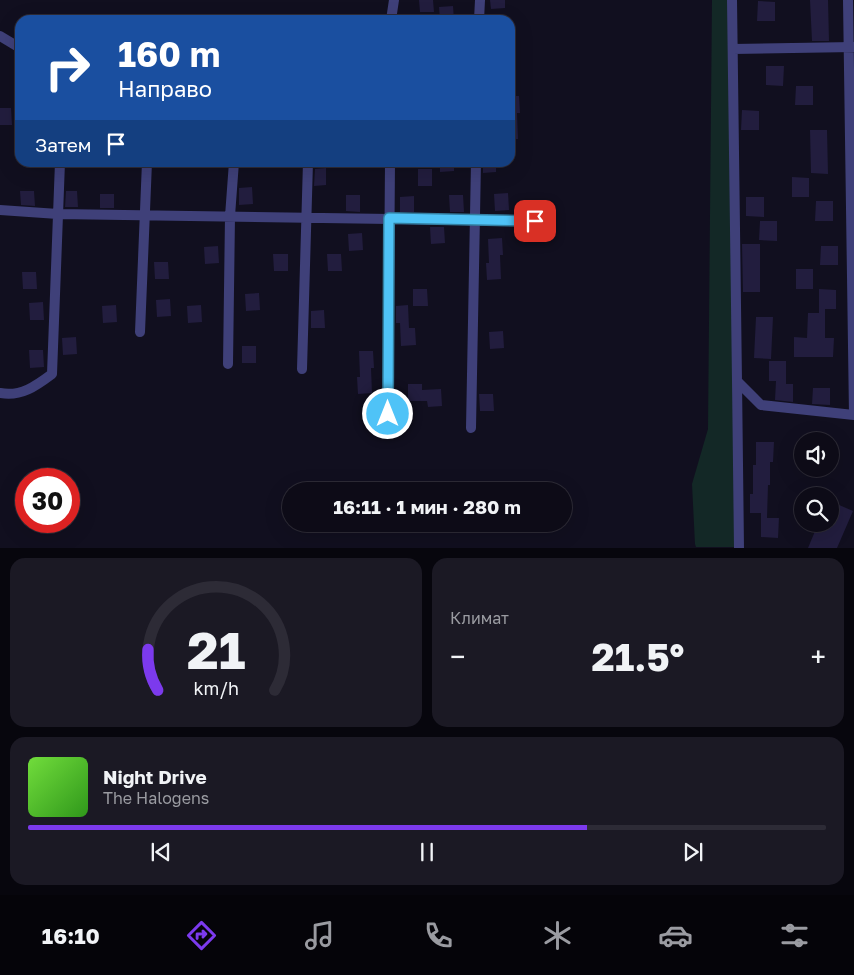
<!DOCTYPE html>
<html lang="ru">
<head>
<meta charset="utf-8">
<style>
	:root { --surface:#0d0b17; --page:#1b1924; --text:#f1f3f6; --muted:#9a9ba1; --line:#2d2b36; --accent:#7c3aed }
	body { margin:0; font-family:"Golos Text",sans-serif; background:var(--page); color:var(--text); height:100vh; display:flex; flex-direction:column; font-size:19px; white-space:nowrap }
	* { box-sizing:border-box; margin:0 }
	p { font-size:16px; color:var(--muted) }
	.icon { flex:none; width:28px; height:28px; fill:none; stroke:currentColor; stroke-width:2; stroke-linecap:round; stroke-linejoin:round }
	.map { position:relative; height:548px; overflow:hidden }
	.details { display:flex; flex-direction:column; gap:10px; padding:10px; background:#07060d; flex:1 }
	.details>* { flex:none }
	.banner { position:absolute; left:15px; top:15px; width:500px; height:152px; border-radius:15px; box-shadow:0 5px 20px #0002,0 0 0 1px var(--line); background:#1a4fa0; color:#fff; overflow:hidden }
	.fabs { position:absolute; left:794px; top:432px; display:grid; gap:10px }
	.fabs a { display:grid; place-items:center; width:45px; height:45px; border-radius:50%; background:var(--surface); box-shadow:0 5px 20px #0002,0 0 0 1px var(--line); font-size:25px }
	.speed { position:absolute; left:15px; top:468px; display:flex; gap:10px; font-size:25px; font-weight:700; text-align:center }
	.speed>* { display:grid; place-content:center; width:65px; height:65px; border-radius:50%; background:var(--surface); box-shadow:0 5px 20px #0002,0 0 0 1px var(--line); line-height:1 }
	.speed .limit { border:8px solid #d22; background:#fff; color:#111 }
	.pin { position:absolute; display:grid; place-items:center; width:42px; height:42px; color:#fff; margin:-21px; border-radius:10px; box-shadow:0 2px 8px #0006 }
	.me { position:absolute; width:55px; margin:-28px; rotate:0deg; stroke-linejoin:round; filter:drop-shadow(0 0 4px #0008) }
	.turn { display:flex; align-items:center; gap:18px; height:105px; padding:0 20px; font-size:22px }
	.turn .icon { width:65px; height:65px; stroke-width:2.5 }
	.turn b { display:block; font-size:35px; line-height:42px }
	.then { display:flex; align-items:center; height:48px; padding:0 20px; background:#0003; gap:10px; font-size:19px }
	.big { font-size:38px; font-weight:700; line-height:1.1 }
	.details .tile { flex:1; display:flex; flex-direction:column; justify-content:center; gap:8px; min-width:0; padding:0 18px; border-radius:15px; background:var(--page) }
	.details .dial { align-items:center; gap:0 }
	.dial svg { height:130px; overflow:visible; fill:none; stroke:var(--line); stroke-width:7; stroke-linecap:round; text-anchor:middle }
	.dial text { fill:var(--text); stroke:none }
	.song { display:flex; align-items:center; gap:15px }
	.cover { width:60px; height:60px; border-radius:8px; background:linear-gradient(135deg,hsl(100 70% 55%),hsl(110 70% 35%)) }
	.played { height:5px; border-radius:2px; background:linear-gradient(90deg,var(--accent) 70%,var(--line) 70%) }
	.keys { display:flex; justify-content:space-around; direction:ltr }
	.heat { display:flex; justify-content:space-between; align-items:center; font-size:28px; direction:ltr }
	.details .tiles { flex:1; display:grid; gap:10px; grid-template-columns:1fr 1fr }
	.tile:last-child { grid-column:span 2 }
	.trip { position:absolute; left:282px; top:482px; width:290px; height:50px; border-radius:25px; background:var(--surface); box-shadow:0 5px 20px #0002,0 0 0 1px var(--line); font-weight:700; line-height:50px; text-align:center }
	.tabs { display:flex; height:80px; justify-content:space-around; align-items:center; background:#050409; color:var(--muted) }
	.tabs .icon { width:35px; height:35px }
	.tabs .current { color:var(--accent) }
	.tabs b { font-size:22px; color:var(--text) }
	.map>svg:first-child { display:block }
	.green { fill:#132826 }
	.building { fill:#221d3e }
	.lines { fill:none; stroke-linecap:round; stroke-linejoin:round }
	.minor { stroke:#3f4079; stroke-width:10 }
	.route-casing { stroke:#337fa1; stroke-width:12 }
	.route { stroke:#4fc3f7; stroke-width:9 }
</style>
</head>
<body>
<div class="map">
<svg width="854" height="548" viewBox="0 0 854 548">
	<rect width="100%" height="100%" fill="#110f1f"/>
	<path class="green" d="M712 0H731L739 547H696L695 544 692 484 708 429Z"/>
	<path class="building" d="M419 0H433L434 12H420Z
		M490 0H505V8L491 9Z
		M810 0H828L829 41H812Z
		M758 1 775 2V21H757Z
		M453 6 454 20H440L439 7Z
		M766 66H784L783 86 766 85Z
		M796 86H813V105H795Z
		M510 96H519L520 113H517L518 139H510Z
		M0 108H11L12 125H0Z
		M742 110 759 111V130H741Z
		M810 130H827L828 174 811 173Z
		M440 162H454V171L440 172Z
		M483 162H496V172L483 173Z
		M326 168V185L314 186 315 169Z
		M418 169H432V186H418Z
		M792 177 809 178V197H792Z
		M252 187 253 204 239 205V188Z
		M20 191H34L35 206 21 205Z
		M66 191H77L78 207H65Z
		M508 193 509 210 495 211 494 194Z
		M100 194H114V208H100Z
		M346 195H360V212L346 211Z
		M449 195H463L464 212H450Z
		M414 196V212H400V197Z
		M746 197H764V217L746 216Z
		M816 201H833V221H815Z
		M760 221H777V241L759 240Z
		M430 227H444L445 243 431 244Z
		M362 233 363 250 349 251 348 234Z
		M502 238 503 255H500L501 279 487 280 486 263H489L488 239Z
		M742 244H760V292H743Z
		M218 246 219 263 205 264 204 247Z
		M821 246H838V265H820Z
		M273 254H288V271H274Z
		M327 254H341L342 271H328Z
		M154 262H168L169 279H155Z
		M796 269H813V289H796Z
		M22 272H36L37 289H23Z
		M413 289H427L428 306H413Z
		M819 289 836 290V309H825V338H834L833 357H794V337L807 338 808 313H819Z
		M259 293 260 310 246 311 245 294Z
		M170 299 171 316 157 317 156 300Z
		M43 302 44 320H30L29 303Z
		M116 305 117 322 103 323 102 306Z
		M201 305 202 322 188 323 187 306Z
		M408 305 409 328H415L416 345 401 346 400 323H396V306Z
		M324 310 325 328H311V311Z
		M756 317H773L771 359 754 358Z
		M503 331 504 348 490 349 489 332Z
		M76 337 77 354 63 355 62 338Z
		M242 346H256V363H242Z
		M29 350H43L44 367 30 368Z
		M359 351H373L374 368H371L372 393 358 394 357 377H360Z
		M769 361H786V384H793V402L775 400 776 381H769Z
		M408 384H422V390L441 389 442 406 428 407 427 401H408Z
		M813 388H830V405L812 404Z
		M479 394H493L494 411H480Z
		M756 442H774L773 462H770V485H768L767 518H779L778 538 761 537V513H750V494H753V465H756Z
		M830 501 853 511 837 548H808L818 524H830Z"/>
	<g class="lines">
		<path class="minor" d="M732 0 737 381 761 405 854 415 848 0
			M391 20 394 0
			M479 20 480 0
			M0 36 20 48
			M733 49 854 47
			M0 210 58 214 535 221
			M140 332 147 162
			M228 364 230 216 234 162
			M302 369 308 162
			M737 381 739 548
			M0 393C21 397 36 386 52 374L60 162
			M388 414 390 162
			M471 428 476 162"/>
	</g>
	<g class="lines">
		<g class="route-casing">
			<path id="route" d="M388 414 389 218 535 221"/>
		</g>
		<use href="#route" class="route"/>
	</g>
</svg>
<div class="fabs">
<a><svg class="icon" aria-label="sound" viewBox="0 0 24 24"><path d="M4 9h4l5-4v14l-5-4H4zM17 9q2 3 0 6"/></svg></a>
<a><svg class="icon" aria-label="search" viewBox="0 0 24 24"><circle cx="10" cy="10" r="6"/><path d="M15 15l6 6"/></svg></a>
</div>
<div class="speed"><div class="limit">30</div></div>
<div class="pin" style="left:535px;top:221px;background:#d93025"><svg class="icon" aria-label="arrive" viewBox="0 0 24 24"><path d="M6 21V4h12l-3 4 3 4H6"/></svg></div>
<svg class="me" style="left:388px;top:414px" viewBox="-20 -20 40 40"><circle r="17" fill="#4fc3f7" stroke="#fff" stroke-width="3"/><path d="M0-11L8 9 0 5-8 9z" fill="#fff"/></svg>
<div class="trip">16:11 · 1 мин · 280 m</div>
<div class="banner">
<div class="turn"><svg class="icon" aria-label="right" viewBox="0 0 24 24"><path d="M7 20v-9h11M14 6l5 5-5 5"/></svg><div><b>160 m</b>Направо</div></div>
<div class="then">Затем<svg class="icon" aria-label="arrive" viewBox="0 0 24 24"><path d="M6 21V4h12l-3 4 3 4H6"/></svg></div>
</div>
</div>
<section class="details">
<div class="tiles">
<div class="tile dial"><svg viewBox="0 0 100 80">
<path d="M14 69A42 42 0 1 1 86 69"/>
<path d="M14 69A42 42 0 0 1 8 44" stroke="#7c3aed"/>
<text x="50" y="56" font-size="32" font-weight="700">21</text>
<text x="50" y="72" font-size="11">km/h</text>
</svg></div>
<div class="tile"><p>Климат</p>
<div class="heat"><a>−</a><b class="big">21.5°</b><a>+</a></div>
</div>
<div class="tile">
<div class="song"><i class="cover"></i><div><b>Night Drive</b><p>The Halogens</p></div></div>
<div class="played"></div>
<div class="keys"><svg class="icon" aria-label="previous" viewBox="0 0 24 24"><path d="M18 5L8 12l10 7zM5 5v14"/></svg><svg class="icon" aria-label="pause" viewBox="0 0 24 24"><path d="M8 5v14M16 5v14"/></svg><svg class="icon" aria-label="next" viewBox="0 0 24 24"><path d="M6 5l10 7-10 7zM19 5v14"/></svg></div>
</div>
</div>
</section>
<nav class="tabs">
<b>16:10</b>
<svg class="icon current" aria-label="directions" viewBox="0 0 24 24"><path d="M12 3l9 9-9 9-9-9zM9 14v-3h6M13 9l2 2-2 2"/></svg>
<svg class="icon" aria-label="music" viewBox="0 0 24 24"><path d="M9 18V5l10-2v13"/><circle cx="6" cy="18" r="3"/><circle cx="16" cy="16" r="3"/></svg>
<svg class="icon" aria-label="phone" viewBox="0 0 24 24"><path d="M5 4h4l2 5-3 2q2 4 5 5l2-3 5 2v4C11 20 4 13 5 4z"/></svg>
<svg class="icon" aria-label="climate" viewBox="0 0 24 24"><path d="M12 3v18M4 7l16 10M4 17L20 7"/></svg>
<svg class="icon" aria-label="car" viewBox="0 0 24 24"><path d="M5 17H2v-5l4-1 3-4h7l3 4 3 1v5h-3M9 17h6M6 11h13"/><circle cx="7" cy="17" r="2"/><circle cx="17" cy="17" r="2"/></svg>
<svg class="icon" aria-label="filters" viewBox="0 0 24 24"><path d="M4 7h16M4 17h16"/><circle cx="9" cy="7" r="2"/><circle cx="15" cy="17" r="2"/></svg>
</nav>
</body>
</html>
